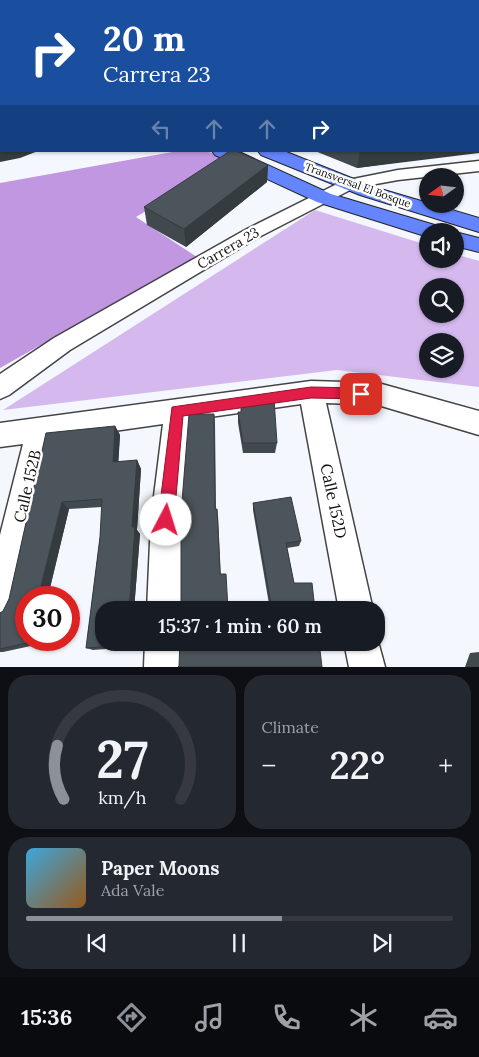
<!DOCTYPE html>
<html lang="en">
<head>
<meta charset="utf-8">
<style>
	:root { --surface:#171b24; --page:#242831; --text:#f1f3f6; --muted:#9ea1a6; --line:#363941; --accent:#8c9099 }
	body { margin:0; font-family:Lora,serif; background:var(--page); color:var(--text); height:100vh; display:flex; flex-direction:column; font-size:19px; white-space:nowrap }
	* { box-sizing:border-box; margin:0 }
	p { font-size:16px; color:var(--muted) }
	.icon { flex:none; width:28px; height:28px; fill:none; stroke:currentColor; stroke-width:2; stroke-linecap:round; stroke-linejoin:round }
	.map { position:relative; height:667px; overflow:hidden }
	.panel { display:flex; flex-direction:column; gap:8px; padding:8px; background:#0d0f14; flex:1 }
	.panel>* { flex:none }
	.guide { position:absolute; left:0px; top:0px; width:480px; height:152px; box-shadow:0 1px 4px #0004; background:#1a4fa0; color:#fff; overflow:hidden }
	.needle { width:32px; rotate:255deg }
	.buttons { position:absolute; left:419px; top:168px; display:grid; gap:10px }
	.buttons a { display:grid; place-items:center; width:45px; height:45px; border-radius:50%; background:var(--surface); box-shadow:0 1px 4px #0004; font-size:25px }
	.speed { position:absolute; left:15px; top:586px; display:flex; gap:10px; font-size:25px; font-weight:700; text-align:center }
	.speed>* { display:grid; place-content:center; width:65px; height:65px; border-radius:50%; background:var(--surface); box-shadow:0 1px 4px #0004; line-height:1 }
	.speed .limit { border:8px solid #d22; background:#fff; color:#111 }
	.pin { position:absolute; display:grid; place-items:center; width:42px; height:42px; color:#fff; margin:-21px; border-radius:10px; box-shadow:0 2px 8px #0006 }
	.me { position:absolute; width:55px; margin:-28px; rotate:5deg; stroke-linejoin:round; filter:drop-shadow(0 0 4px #0008) }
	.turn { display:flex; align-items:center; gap:18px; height:105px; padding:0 20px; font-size:22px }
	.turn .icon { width:65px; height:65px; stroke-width:2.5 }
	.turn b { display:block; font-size:35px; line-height:42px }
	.lanes { display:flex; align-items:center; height:48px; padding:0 20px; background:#0003; justify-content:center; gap:25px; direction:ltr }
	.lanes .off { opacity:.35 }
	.big { font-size:38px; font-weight:600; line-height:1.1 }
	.panel .tile { flex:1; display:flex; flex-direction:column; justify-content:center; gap:8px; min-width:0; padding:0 18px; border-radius:20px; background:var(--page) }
	.panel .dial { align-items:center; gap:0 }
	.dial svg { height:130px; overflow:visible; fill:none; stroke:var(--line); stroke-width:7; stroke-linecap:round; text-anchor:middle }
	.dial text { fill:var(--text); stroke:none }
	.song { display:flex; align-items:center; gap:15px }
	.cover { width:60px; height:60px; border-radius:8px; background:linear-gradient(135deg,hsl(200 70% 55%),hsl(30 70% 35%)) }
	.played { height:5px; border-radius:2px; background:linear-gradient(90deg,var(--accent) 60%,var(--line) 60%) }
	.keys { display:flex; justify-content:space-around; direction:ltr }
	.heat { display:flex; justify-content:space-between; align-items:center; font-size:28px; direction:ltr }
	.panel .tiles { flex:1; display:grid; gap:8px; grid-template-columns:1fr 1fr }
	.tile:last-child { grid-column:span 2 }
	.trip { position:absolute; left:95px; top:601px; width:290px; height:50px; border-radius:20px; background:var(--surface); box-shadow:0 1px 4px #0004; font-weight:600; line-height:50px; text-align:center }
	.tabs { display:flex; height:80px; justify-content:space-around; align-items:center; background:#090b0e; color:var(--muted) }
	.tabs .icon { width:35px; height:35px }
	.tabs .current { color:var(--accent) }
	.tabs b { font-size:22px; color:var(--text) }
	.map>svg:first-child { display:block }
	.green { fill:#d5b9ee; fill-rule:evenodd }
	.forest { fill:#c297e1 }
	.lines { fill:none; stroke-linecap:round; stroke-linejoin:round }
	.lane-casing { stroke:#444; stroke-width:14 }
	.street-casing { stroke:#444; stroke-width:3 }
	.primary-casing { stroke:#222; stroke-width:2 }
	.highway-casing { stroke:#222; stroke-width:30 }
	.lane { stroke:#fff; stroke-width:11 }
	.street { fill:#fff; fill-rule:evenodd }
	.primary { fill:#6585ff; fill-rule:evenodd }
	.highway { stroke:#53aaff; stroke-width:28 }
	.wall { fill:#41494e }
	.shaded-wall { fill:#353c40 }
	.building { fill:#4c555b; stroke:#353c40 }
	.route { fill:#e11d48; stroke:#92132f }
	.labels { text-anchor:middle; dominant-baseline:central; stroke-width:5; stroke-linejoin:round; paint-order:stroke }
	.far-street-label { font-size:11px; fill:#111; stroke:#fff }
	.street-label { font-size:14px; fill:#111; stroke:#fff }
	.near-street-label { font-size:16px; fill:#111; stroke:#fff }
</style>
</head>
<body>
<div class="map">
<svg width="479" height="667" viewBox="0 0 479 667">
	<rect width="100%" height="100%" fill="#f5f7ff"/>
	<path class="green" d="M315 210 427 245 428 259H455V254L479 261V387L337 370 3 410ZM428 286H455V314H428ZM428 341H455V369H428Z"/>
	<path class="forest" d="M178 151H206L230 160 136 217 197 257 0 368V183Z"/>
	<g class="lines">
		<g class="lane-casing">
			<path id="lane" d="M43 1 56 0"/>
		</g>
		<g class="street-casing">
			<path id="street" d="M218 0H228V1H219Z
				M479 161V171L398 180 354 188 257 238 70 350 9 395 0 399V374L54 338 245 230 343 181 398 170Z
				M311 381 378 383 479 411V435L378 405 326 403 373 610H339L301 404 189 420 181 520V610H147L151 520 163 424 51 440 17 602 12 614 0 619V535L23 444 0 447V423Z
				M376 634 385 667H349L344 642H376Z
				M145 642H181L180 667H144Z"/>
		</g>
		<g class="primary-casing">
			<path id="primary" d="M0 55H1V64H0Z
				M212 151H237L331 194 438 226 441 231H428V237L317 202 215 155Z
				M258 151H284L374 187 479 218V232L360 195 261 155Z
				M455 232 479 238V252L455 246Z"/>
		</g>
		<g class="highway-casing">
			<path id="highway" d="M75 1 86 0
				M0 9 1 8"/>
		</g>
		<use href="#lane" class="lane"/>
		<use href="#street" class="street"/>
		<use href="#primary" class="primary"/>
		<use href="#highway" class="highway"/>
	</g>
	<path class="wall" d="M244 0H332L333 1H245Z
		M1 14V26H0V15Z
		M315 151H479L357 168Z
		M268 165 267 182 186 247 147 225 144 207Z
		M238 412 277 443 275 453H243L238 423Z
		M115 426 120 435 118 462 137 460 141 469 137 530 140 534 134 610H104L132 642 131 647 93 650 86 648 100 537 102 507 69 509 49 592 57 596V598H26V640H55L54 641 3 652H0V613L3 611 9 599 46 433Z
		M253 503 301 541 299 546 287 548 294 583 315 610H270L253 510Z
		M479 652V667H465L470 653Z"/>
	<path class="shaded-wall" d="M479 134V153L357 168 360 151H479Z
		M0 135H1V151H38L20 158 0 162Z
		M268 165 267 182 186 247 184 229Z
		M214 414 215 423 216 516 215 509Z
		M115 426 120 435 118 470 113 462Z
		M137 460 141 469 137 530 140 534 134 610H129L132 527Z
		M62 502 69 509 49 592 57 596V598H48L39 594Z
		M217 509 218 515 221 579 220 574Z
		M126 642H132L131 647 126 645Z"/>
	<path class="building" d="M13 0H50V1H13Z
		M112 0H120L126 1H95Z
		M132 0H195L196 1H127Z
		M253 0H332L333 1H254Z
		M0 87H1V135H0Z
		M230 151H236L268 165 184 229 144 207Z
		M274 399 277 443H243L238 412H241V404Z
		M189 414H214L215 509H217L220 574H226L228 610H171V609L181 607V514Z
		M115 426 113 462 137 460 132 527H135L129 610H104V642H126V645L86 648 100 537 102 499 62 502 39 594 49 592 48 598H26V640H40L0 649V613L3 611 9 599 46 433Z
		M291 497 301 541 286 543 294 583H312L315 610H272L253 503Z
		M180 642H230L231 645 278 646V642H319L322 667H178L179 666Z"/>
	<path class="route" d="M311 387 361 388 365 390 367 394 365 398 361 399 311 398 183 416 174 520 172 526 166 528 161 526 158 520 172 407Z"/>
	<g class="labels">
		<g class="far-street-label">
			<text transform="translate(358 185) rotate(20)">Transversal El Bosque</text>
		</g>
		<g class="street-label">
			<text transform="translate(228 248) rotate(-30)">Carrera 23</text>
		</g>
		<g class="near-street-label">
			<text transform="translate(27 486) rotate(-77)">Calle 152B</text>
			<text transform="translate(334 501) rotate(78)">Calle 152D</text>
		</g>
	</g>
</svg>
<div class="buttons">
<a><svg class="needle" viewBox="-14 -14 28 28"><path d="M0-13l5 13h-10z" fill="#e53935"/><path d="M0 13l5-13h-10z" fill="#9ea1a6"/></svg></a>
<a><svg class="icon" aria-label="sound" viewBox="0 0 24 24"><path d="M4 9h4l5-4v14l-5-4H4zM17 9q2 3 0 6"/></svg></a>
<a><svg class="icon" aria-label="search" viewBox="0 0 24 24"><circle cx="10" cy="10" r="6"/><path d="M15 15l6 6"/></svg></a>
<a><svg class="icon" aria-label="layers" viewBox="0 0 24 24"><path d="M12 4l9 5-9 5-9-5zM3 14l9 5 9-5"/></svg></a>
</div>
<div class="speed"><div class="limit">30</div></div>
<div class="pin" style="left:361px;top:394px;background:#d93025"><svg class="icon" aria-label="arrive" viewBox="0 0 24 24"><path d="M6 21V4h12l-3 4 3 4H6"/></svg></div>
<svg class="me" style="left:166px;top:520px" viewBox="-20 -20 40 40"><circle r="19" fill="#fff"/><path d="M0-13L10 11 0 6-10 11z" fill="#e11d48"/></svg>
<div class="trip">15:37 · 1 min · 60 m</div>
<div class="guide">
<div class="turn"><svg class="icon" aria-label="right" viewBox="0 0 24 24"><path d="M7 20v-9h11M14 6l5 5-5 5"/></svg><div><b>20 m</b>Carrera 23</div></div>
<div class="lanes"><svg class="icon off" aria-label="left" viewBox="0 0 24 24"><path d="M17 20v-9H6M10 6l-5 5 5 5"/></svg><svg class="icon off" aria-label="ahead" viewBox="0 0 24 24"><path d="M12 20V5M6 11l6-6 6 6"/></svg><svg class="icon off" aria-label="ahead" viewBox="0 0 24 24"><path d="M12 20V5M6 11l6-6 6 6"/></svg><svg class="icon" aria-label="right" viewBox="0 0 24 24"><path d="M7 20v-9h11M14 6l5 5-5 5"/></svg></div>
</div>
</div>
<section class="panel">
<div class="tiles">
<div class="tile dial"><svg viewBox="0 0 100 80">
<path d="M14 69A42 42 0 1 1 86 69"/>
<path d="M14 69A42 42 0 0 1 10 36" stroke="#8c9099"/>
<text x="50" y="56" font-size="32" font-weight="700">27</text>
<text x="50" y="72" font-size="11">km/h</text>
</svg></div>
<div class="tile"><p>Climate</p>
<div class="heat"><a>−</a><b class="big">22°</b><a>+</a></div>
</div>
<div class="tile">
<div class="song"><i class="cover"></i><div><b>Paper Moons</b><p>Ada Vale</p></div></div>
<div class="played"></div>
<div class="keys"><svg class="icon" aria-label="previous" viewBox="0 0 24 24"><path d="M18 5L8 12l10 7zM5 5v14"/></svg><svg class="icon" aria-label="pause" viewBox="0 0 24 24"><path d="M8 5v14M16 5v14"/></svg><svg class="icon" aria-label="next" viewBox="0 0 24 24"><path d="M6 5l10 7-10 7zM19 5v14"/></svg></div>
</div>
</div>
</section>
<nav class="tabs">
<b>15:36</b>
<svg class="icon current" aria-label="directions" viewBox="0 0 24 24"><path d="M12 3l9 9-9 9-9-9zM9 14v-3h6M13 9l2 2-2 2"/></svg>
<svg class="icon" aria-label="music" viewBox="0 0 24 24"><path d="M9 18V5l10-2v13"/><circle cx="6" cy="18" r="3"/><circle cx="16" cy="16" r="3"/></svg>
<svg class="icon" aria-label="phone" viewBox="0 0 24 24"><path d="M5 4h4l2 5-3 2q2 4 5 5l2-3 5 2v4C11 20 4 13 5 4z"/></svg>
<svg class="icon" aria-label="climate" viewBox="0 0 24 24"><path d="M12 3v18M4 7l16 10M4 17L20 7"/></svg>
<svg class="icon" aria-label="car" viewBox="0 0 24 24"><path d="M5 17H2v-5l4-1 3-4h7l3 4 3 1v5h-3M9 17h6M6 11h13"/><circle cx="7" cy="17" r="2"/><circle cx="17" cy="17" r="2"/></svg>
</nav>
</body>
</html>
